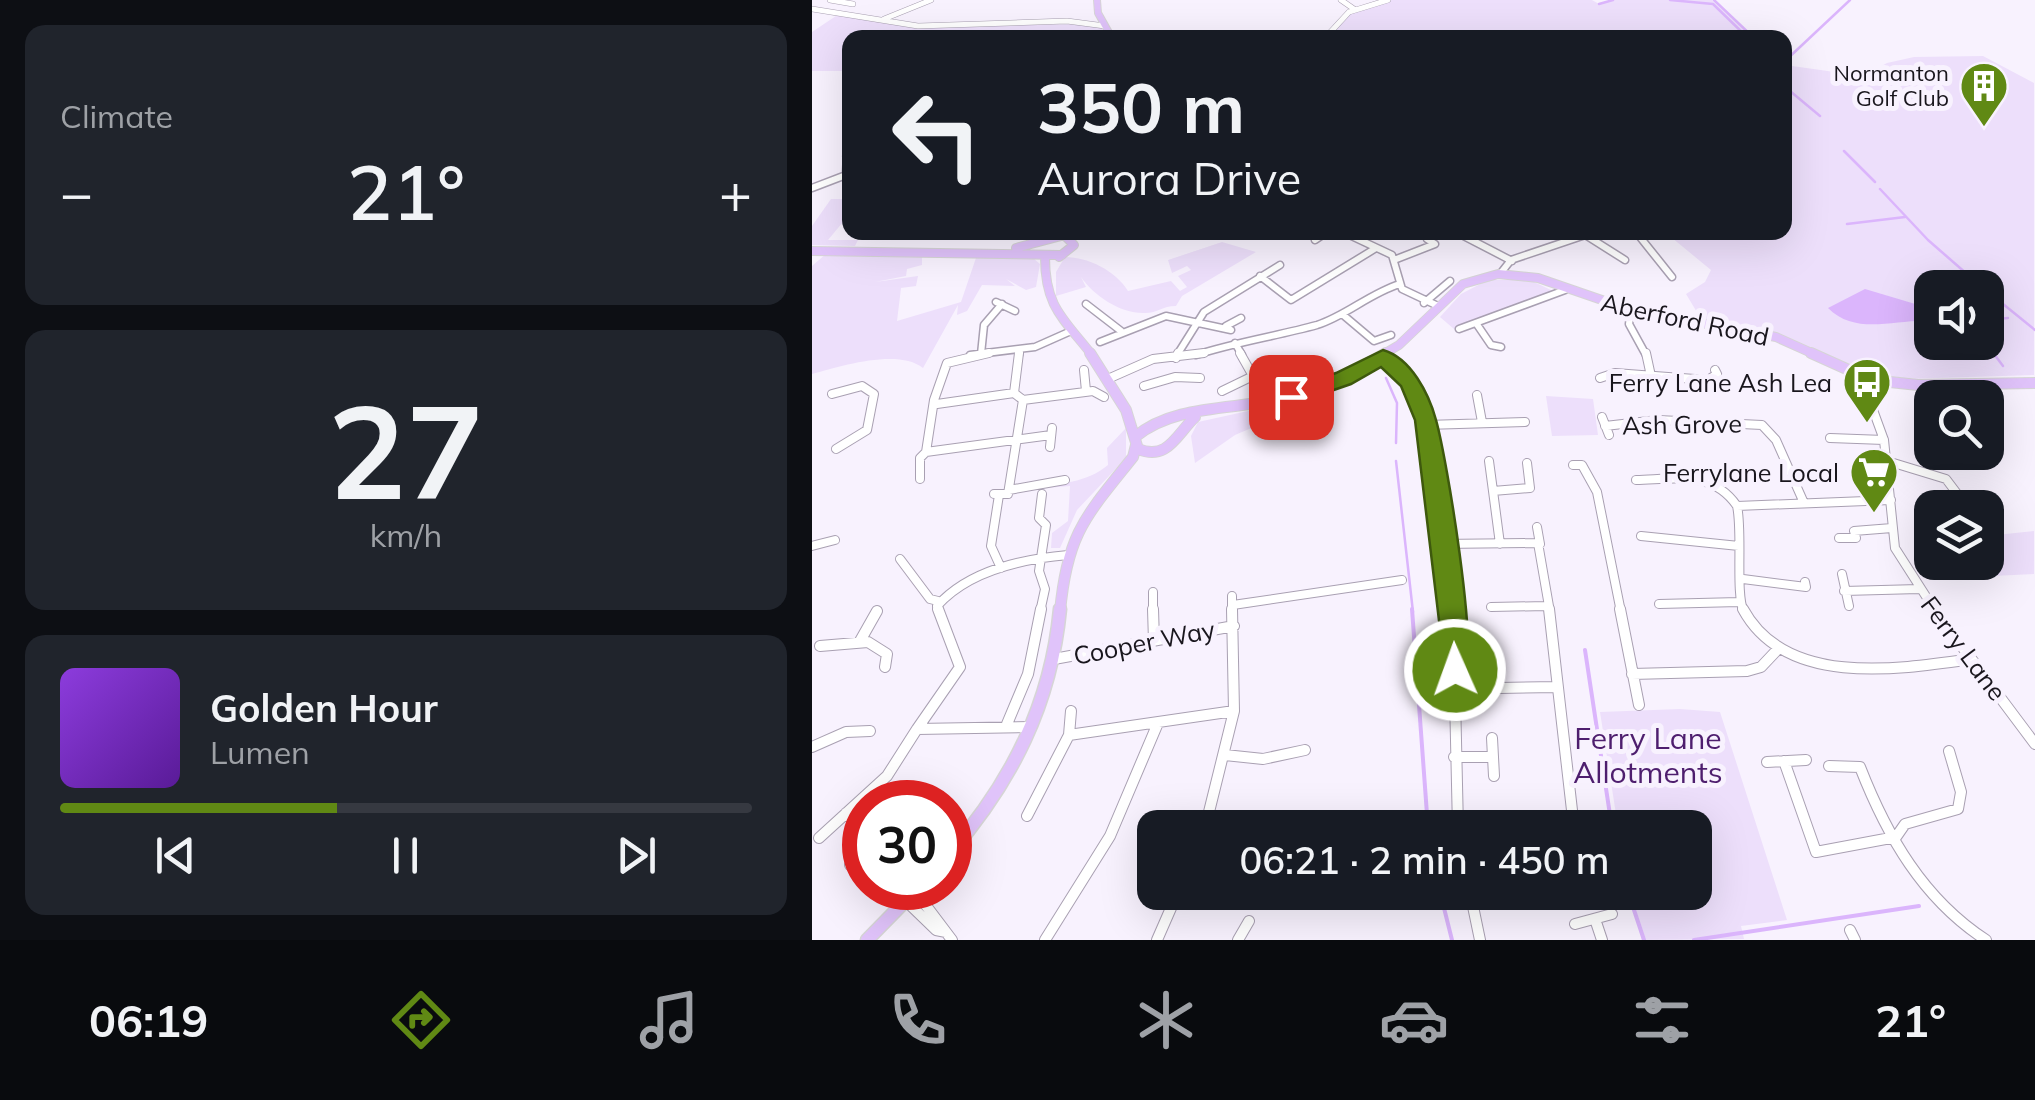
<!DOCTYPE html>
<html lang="en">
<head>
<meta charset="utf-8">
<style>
	:root { --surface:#171b24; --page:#20242c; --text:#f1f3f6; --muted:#9ea1a6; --line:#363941; --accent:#608914 }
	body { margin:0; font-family:Mulish,sans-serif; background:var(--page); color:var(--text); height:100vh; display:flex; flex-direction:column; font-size:38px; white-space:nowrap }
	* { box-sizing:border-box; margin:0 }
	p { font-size:32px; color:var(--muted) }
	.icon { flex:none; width:55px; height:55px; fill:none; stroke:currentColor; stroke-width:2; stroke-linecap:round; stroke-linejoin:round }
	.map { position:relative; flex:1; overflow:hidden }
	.sheet { display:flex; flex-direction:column; gap:25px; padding:25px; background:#0d0f14; width:812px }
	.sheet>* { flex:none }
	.top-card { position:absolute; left:30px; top:30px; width:950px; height:210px; border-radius:20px; box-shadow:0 10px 40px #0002; background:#171b24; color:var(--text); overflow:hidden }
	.buttons { position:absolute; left:1102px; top:270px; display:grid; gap:20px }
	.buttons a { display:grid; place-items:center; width:90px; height:90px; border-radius:20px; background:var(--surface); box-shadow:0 10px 40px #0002; font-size:50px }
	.speed { position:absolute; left:30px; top:780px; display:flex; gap:20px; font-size:50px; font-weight:700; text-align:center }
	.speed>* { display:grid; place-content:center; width:130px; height:130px; border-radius:50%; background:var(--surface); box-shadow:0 10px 40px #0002; line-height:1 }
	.speed .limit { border:15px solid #d22; background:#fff; color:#111 }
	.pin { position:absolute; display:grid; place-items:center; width:85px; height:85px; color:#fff; margin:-42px; border-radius:20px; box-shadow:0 5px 15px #0006 }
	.me { position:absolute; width:110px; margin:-55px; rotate:358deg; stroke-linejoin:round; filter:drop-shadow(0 0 8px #0008) }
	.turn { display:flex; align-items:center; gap:35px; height:210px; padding:0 30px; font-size:45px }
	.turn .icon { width:130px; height:130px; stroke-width:2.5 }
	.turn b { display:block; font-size:70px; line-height:85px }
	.big { font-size:75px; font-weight:600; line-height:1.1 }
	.sheet .tile { flex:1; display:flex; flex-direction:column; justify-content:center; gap:15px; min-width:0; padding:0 35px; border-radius:20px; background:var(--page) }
	.sheet .dial { align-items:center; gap:0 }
	.dial b { font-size:130px; line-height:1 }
	.song { display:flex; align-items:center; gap:30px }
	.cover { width:120px; height:120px; border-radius:15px; background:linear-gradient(135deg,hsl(270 70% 55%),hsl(270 70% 35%)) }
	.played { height:10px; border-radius:5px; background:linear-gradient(90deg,var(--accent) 40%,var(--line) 40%) }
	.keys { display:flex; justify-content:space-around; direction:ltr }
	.heat { display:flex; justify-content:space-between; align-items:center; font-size:55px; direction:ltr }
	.trip { position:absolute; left:325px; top:810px; width:575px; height:100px; border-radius:20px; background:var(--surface); box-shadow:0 10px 40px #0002; font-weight:600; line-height:100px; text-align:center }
	.tabs { display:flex; height:160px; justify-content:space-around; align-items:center; background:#090b0e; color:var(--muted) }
	.tabs .icon { width:70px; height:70px }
	.tabs .active { color:var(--accent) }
	.tabs b { font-size:45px; color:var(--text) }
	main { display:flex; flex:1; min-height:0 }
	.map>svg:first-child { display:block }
	.green { fill:#eddffb; fill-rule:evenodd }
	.water { fill:#dbb5fc }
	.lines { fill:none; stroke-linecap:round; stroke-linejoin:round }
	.stream-far1 { stroke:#dbb5fc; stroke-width:2.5 }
	.stream { stroke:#dbb5fc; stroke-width:4 }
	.minor-far3-casing { stroke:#a9a0b2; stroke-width:6 }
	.minor-far2-casing { stroke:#a9a0b2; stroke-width:9 }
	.minor-far1-casing { stroke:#a9a0b2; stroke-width:10 }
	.minor-casing { stroke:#a9a0b2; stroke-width:12 }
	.major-far3-casing { stroke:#d6d5d6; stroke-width:8 }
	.major-far2-casing { stroke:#d6d5d6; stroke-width:10 }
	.major-far1-casing { stroke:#d6d5d6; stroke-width:12 }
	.major-casing { stroke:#d6d5d6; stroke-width:15 }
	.minor-far3 { stroke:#fff; stroke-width:5 }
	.minor-far2 { stroke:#fff; stroke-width:6 }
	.minor-far1 { stroke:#fff; stroke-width:8 }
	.minor { stroke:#fff; stroke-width:10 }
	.major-far3 { stroke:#e0c3fa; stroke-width:6 }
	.major-far2 { stroke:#e0c3fa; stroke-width:8 }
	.major-far1 { stroke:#e0c3fa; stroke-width:10 }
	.major { stroke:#e0c3fa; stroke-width:12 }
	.route { fill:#608914; stroke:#3e590d; stroke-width:2.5 }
	.labels { text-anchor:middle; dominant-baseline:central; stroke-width:10; stroke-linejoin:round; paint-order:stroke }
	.far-poi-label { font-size:22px; fill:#19161d; stroke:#f8f2fe; text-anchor:end }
	.street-label { font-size:25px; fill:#19161d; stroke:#f8f2fe }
	.poi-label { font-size:25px; fill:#19161d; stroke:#f8f2fe; text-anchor:end }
	.near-park-label { font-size:30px; fill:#4e1e6e; stroke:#f8f2fe }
</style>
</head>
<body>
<main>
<section class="sheet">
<div class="tile"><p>Climate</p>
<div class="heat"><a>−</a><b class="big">21°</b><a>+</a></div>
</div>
<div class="tile dial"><b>27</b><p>km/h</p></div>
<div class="tile">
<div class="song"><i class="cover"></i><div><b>Golden Hour</b><p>Lumen</p></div></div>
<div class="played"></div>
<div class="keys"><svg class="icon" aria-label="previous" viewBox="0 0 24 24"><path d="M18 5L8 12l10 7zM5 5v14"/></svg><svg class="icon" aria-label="pause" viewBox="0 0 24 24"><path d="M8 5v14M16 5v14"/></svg><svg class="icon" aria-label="next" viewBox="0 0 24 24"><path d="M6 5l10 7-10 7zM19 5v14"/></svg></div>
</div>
</section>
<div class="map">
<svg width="1223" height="940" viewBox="0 0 1223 940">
	<rect width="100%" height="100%" fill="#f8f2fe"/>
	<path class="green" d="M576 0H780L787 4 802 0H900L940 37 513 38 532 15Z
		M27 14 101 27 287 24 295 37 38 38 37 71H0V32Z
		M1171 56 1222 83V375L1094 379 1045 373 972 336 889 319 874 294 893 282 899 270 854 233 972 232 973 65 1051 76 1075 63 1102 57ZM1120 288H1175V342H1120Z
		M19 199H30L31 222 16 240H46L43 246 0 245V226Z
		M410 242 444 252 370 296 364 306C350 306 346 313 333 313 309 314 282 296 269 277L274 287 244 296V272L253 257C276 257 304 271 316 291L359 281 368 291 375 287 366 276 379 270 375 266 360 273 356 260Z
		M15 253 110 254V265L95 269 94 276 63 282 106 276 104 286 89 288 85 321 149 302 165 255 221 258 228 264 224 287 214 290 194 279 203 286 170 285 155 311 145 315 146 305 111 368C87 348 28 366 0 374V266Z
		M676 280H718L741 291 642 329 628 317 649 294Z
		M504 396 507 399 423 435 383 463 379 436 386 422Z
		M734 396 781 399 786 435 740 436Z
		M314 428V458L265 510 248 548H239L240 533 256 521 258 486 222 489C249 482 273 484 296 465L295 448Z
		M1222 531V574L1161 577 1151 563 1175 562V536Z
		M868 709 908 712 975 920 929 926 932 939 830 940 818 893 882 892V828L806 827 788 712Z"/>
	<path class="water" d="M1053 289 1120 309V321C1085 318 1045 337 1016 308Z"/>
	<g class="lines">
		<path class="stream-far1" d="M858 0 901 4 936 38
			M902 0 942 38
			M787 4 801 0
			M972 62 1038 0
			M972 86 1008 116
			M1032 151 1063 182
			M1068 189 1116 240 1171 288
			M1035 224 1093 217
			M1175 291 1223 330
			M1175 320 1196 318
			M1173 342 1191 366
			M574 378 585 403 584 443
			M584 461 601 612"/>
		<path class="stream" d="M600 609 616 828
			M773 650 800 828
			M628 892 640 940
			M816 892 832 940
			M882 940 1107 906"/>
		<g class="minor-far3-casing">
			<path id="minor-far3" d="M18 0 41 4
				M529 0 542 9
				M0 9 106 26 255 21 293 26
				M72 19 119 0
				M513 38 537 12 576 0
				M33 156 38 149"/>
		</g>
		<g class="minor-far2-casing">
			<path id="minor-far2" d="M0 188 34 175 35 154
				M531 232 580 255 590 289 626 306
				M644 232 700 261
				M824 232 860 277
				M256 236 291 232
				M775 236 813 260
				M503 240 515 232
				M582 260 623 244 615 239
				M688 274 699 260 782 232
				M448 276 479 300 564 248
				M184 302 203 311
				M612 303 638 281
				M274 304 309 331
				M819 310 817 324 834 355
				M530 314 562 341 579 335
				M664 323 679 345 689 347
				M414 326 429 318
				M647 329 753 290
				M288 342 354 316 419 330
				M423 343 430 355
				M169 354 172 325 190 304
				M158 355 223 347 259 331
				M207 355 208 349
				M365 355 392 312 468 265
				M384 355C424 342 465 336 505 325 534 316 558 293 588 284"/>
		</g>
		<g class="minor-far1-casing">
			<path id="minor-far1" d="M428 353 441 376H459
				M834 353 839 376
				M571 357 598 385 611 418 641 612
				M364 358 366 353
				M272 370 274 391
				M1049 377 1072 440 1083 548 1124 612
				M298 378 341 359 392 353
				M788 378 803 373 896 380 905 374 903 370
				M332 386 363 377 388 378
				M410 391 441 376
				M20 394 50 386 62 394 55 430 24 449
				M665 395 670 422
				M211 400 281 391 292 397
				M125 404 202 393
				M790 417 797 435
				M614 425 713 422
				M793 426 846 420 950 425 964 440 992 503
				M1018 438 1072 440
				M238 447 240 428
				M114 452 239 435
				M677 461 681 491
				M1075 461 1134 479 1153 504
				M761 465H770L785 492 809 612
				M108 479V458L114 452 122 400 135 363 177 353
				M824 480C863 479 900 470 925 506L1079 500
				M197 490 253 480
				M182 494H196L211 400 202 393 207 353
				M187 495 179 546 189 568
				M925 506C931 532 923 595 932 612
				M725 527 728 544
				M829 536 927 546
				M1027 538H1044L1042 531 1080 528
				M628 544 726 543 738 612
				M688 544 681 491 718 488 715 463
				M0 546 23 540
				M88 559 118 599 126 601
				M1030 574 1037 606
				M931 579 994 587 993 582
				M1032 591 1107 589
				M341 592V612
				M420 596V612
				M847 604 927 602
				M421 605 590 580
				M679 607 734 606
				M127 612 125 606C157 570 210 559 256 555
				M228 612 233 589 227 571 234 525 227 518 230 494"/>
		</g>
		<g class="minor-casing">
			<path id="minor" d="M126 609 148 667 105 729 219 727
				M341 609 342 641
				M641 609 646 828
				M808 609 827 705
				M931 609C973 687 1084 670 1159 659
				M1122 609 1223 744
				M48 641 65 611
				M8 646 56 642 75 654 73 667
				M242 659 422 626
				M820 674 935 671 949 667 966 649
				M686 688 745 687
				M195 724 216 674 229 609
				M257 735 422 711
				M680 738 682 776
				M0 747 34 732 58 731
				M413 755 451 759 493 750
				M642 757H681
				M972 761 1004 852 1084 837
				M955 762 994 760
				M1017 766 1048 767C1075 836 1111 899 1174 940
				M34 813 52 832
				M215 816 257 735 259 711
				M393 828 422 711 420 609
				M735 828 761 819 737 609
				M1084 837 1093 824 1146 809 1149 792 1137 751
				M7 838 75 776 105 729
				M38 865 52 851
				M103 891 140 940
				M658 892 668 940
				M94 901 124 930 134 932
				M783 919 790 940
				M763 924 800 914
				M1038 930 1043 940
				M233 940 298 836 346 723
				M345 940 366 892
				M426 940 437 921"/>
		</g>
		<g class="major-far3-casing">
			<path id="major-far3" d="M285 0 286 13 300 38"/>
		</g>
		<g class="major-far2-casing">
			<path id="major-far2" d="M204 248 253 235
				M0 251 250 255
				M233 257C233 307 251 318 280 355
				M247 257 262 245 251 234
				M570 355 587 345 651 284 686 274 726 278 819 310 964 337 1004 355"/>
		</g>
		<g class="major-far1-casing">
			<path id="major-far1" d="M278 353 314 410 326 449C356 461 364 435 383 417
				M999 353 1059 380 1106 385 1223 383
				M323 437C364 402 430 411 481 396 515 386 544 371 574 353
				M248 612C255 533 274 516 321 457L324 445"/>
		</g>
		<g class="major-casing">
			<path id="major" d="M138 853C200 781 239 704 248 609
				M55 940 106 888"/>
		</g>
		<use href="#minor-far3" class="minor-far3"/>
		<use href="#minor-far2" class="minor-far2"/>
		<use href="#minor-far1" class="minor-far1"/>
		<use href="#minor" class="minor"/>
		<use href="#major-far3" class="major-far3"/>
		<use href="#major-far2" class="major-far2"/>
		<use href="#major-far1" class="major-far1"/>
		<use href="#major" class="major"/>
	</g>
	<path class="route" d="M571 350C599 358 617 394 624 420 635 459 666 649 653 679L643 682 634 679 603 420 589 386 569 367 539 384 487 402 479 404 469 397 472 391 524 373Z"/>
	<defs>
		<g id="building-pin" transform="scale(2.5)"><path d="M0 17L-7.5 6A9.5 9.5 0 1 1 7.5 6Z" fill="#608914" stroke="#f8f2fe"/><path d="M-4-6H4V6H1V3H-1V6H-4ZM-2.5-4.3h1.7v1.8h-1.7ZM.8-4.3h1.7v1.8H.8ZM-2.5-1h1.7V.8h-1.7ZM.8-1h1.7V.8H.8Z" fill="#fff"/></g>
		<g id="bus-pin" transform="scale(2.5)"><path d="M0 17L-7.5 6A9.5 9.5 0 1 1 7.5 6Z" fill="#608914" stroke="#f8f2fe"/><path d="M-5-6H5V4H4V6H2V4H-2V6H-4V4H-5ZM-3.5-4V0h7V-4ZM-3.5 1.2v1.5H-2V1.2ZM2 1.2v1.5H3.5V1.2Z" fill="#fff"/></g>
		<g id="supermarket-pin" transform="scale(2.5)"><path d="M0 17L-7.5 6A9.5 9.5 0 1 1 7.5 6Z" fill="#608914" stroke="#f8f2fe"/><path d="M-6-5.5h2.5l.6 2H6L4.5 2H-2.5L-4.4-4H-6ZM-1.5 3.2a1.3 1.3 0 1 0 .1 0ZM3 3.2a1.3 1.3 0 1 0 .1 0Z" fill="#fff"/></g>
	</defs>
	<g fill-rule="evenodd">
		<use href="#building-pin" x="1172" y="86"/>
		<use href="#bus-pin" x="1055" y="382"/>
		<use href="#supermarket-pin" x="1062" y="472"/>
	</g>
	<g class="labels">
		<g class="far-poi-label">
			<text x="1137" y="73">Normanton<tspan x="1137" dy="25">Golf Club</tspan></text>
		</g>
		<g class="street-label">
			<text transform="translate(873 319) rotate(12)">Aberford Road</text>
			<text transform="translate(870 424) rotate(-1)">Ash Grove</text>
			<text transform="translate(332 642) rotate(-11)">Cooper Way</text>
			<text transform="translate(1152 648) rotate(53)">Ferry Lane</text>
		</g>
		<g class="poi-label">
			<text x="1020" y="382">Ferry Lane Ash Lea</text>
			<text x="1027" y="472">Ferrylane Local</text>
		</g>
		<g class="near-park-label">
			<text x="836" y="738">Ferry Lane<tspan x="836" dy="34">Allotments</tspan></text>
		</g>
	</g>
</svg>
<div class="buttons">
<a><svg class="icon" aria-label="sound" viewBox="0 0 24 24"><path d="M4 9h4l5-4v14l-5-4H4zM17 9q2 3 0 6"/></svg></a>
<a><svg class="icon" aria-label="search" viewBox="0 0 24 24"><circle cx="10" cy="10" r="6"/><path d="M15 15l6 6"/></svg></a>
<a><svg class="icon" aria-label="layers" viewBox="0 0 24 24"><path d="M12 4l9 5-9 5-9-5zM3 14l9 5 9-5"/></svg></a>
</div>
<div class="speed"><div class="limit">30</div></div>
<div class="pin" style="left:479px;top:397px;background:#d93025"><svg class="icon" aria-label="arrive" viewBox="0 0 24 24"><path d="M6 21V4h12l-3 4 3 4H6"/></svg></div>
<svg class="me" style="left:643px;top:670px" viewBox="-20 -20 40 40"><circle r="17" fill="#608914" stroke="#fff" stroke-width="3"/><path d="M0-11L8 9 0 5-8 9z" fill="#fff"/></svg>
<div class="trip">06:21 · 2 min · 450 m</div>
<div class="top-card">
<div class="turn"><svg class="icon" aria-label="left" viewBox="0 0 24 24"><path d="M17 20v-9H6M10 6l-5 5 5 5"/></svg><div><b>350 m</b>Aurora Drive</div></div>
</div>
</div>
</main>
<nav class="tabs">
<b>06:19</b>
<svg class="icon active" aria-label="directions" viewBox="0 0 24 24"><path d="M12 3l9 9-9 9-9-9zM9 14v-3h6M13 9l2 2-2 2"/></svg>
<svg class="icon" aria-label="music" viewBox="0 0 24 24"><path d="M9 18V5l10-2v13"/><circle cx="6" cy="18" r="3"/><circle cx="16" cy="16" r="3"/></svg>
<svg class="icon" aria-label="phone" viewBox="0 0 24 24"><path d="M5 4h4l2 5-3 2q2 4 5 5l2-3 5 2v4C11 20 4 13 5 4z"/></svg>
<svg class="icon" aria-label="climate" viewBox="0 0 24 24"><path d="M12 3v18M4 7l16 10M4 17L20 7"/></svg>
<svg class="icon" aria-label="car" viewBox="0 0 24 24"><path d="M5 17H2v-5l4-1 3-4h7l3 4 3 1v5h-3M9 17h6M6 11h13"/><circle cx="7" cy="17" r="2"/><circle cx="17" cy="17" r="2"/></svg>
<svg class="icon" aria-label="filters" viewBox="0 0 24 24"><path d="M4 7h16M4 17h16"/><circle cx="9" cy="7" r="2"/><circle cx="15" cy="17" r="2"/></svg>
<b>21°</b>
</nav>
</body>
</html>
